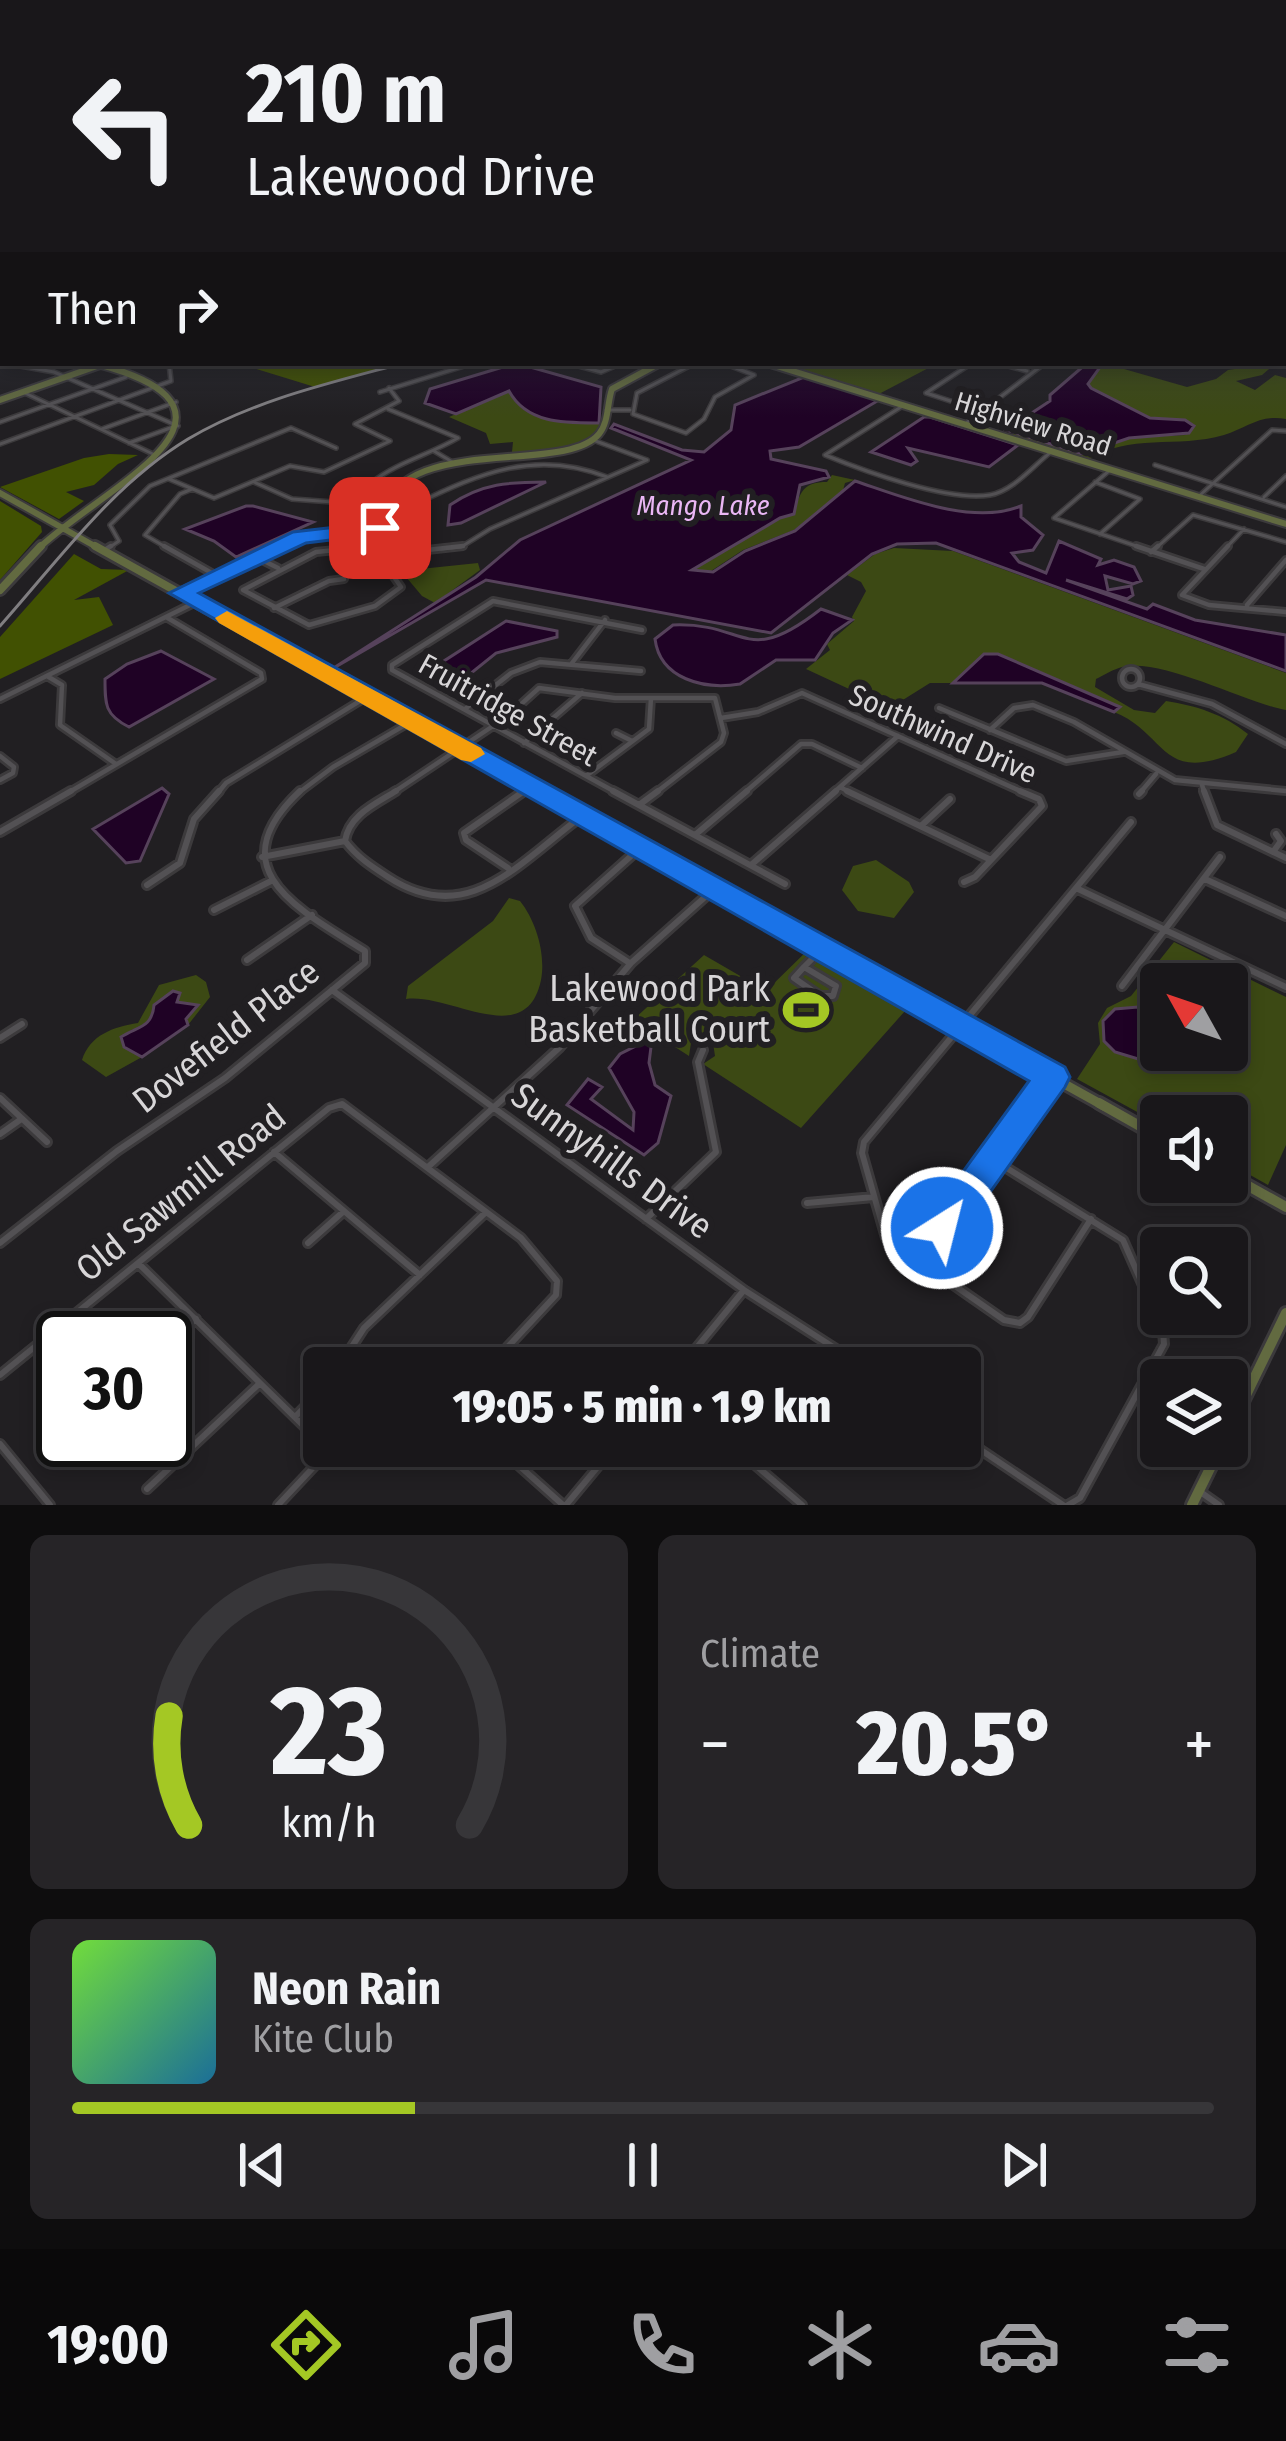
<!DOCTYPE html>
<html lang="en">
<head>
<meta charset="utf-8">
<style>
	:root { --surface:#19171a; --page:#262427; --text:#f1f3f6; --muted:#9f9fa2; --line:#373639; --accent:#a4c824 }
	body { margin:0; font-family:"Fira Sans Condensed",sans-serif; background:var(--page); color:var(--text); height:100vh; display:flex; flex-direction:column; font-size:45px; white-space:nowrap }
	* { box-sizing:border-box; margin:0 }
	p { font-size:39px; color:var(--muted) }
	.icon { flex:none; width:66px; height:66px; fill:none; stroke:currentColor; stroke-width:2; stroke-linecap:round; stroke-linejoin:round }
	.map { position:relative; height:1505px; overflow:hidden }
	.details { display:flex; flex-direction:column; gap:30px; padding:30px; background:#0e0d0e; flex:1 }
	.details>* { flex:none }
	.banner { position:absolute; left:0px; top:0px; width:1287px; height:366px; box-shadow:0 6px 18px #0003,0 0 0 3px var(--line); background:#19171a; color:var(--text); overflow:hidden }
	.needle { width:78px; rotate:310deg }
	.buttons { position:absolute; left:1140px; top:963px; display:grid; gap:24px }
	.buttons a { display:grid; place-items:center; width:108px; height:108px; border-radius:12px; background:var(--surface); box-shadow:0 6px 18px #0003,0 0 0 3px var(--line); font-size:60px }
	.speed { position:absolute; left:36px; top:1311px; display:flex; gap:24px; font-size:60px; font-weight:700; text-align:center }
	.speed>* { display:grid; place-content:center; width:156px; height:156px; border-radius:50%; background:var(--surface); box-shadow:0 6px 18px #0003,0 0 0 3px var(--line); line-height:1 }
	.speed .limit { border:6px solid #111; border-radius:18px; background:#fff; color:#111 }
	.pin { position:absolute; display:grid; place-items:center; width:102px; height:102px; color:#fff; margin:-51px; border-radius:24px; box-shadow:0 6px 18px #0006 }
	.me { position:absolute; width:132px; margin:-66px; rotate:36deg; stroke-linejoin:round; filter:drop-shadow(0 0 9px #0008) }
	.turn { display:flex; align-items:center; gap:42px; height:252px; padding:0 48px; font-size:54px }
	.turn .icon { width:156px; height:156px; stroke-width:2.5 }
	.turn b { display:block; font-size:84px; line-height:102px }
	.then { display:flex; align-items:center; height:114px; padding:0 48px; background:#0003; gap:24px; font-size:45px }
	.big { font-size:90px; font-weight:800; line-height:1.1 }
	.details .card { flex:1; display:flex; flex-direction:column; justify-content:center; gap:18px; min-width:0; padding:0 42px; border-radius:18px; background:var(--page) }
	.details .dial { align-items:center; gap:0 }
	.dial svg { height:312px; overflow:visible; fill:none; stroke:var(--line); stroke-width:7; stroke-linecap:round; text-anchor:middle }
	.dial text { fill:var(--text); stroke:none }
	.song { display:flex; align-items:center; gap:36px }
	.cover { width:144px; height:144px; border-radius:18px; background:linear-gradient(135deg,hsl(100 70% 55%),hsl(200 70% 35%)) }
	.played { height:12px; border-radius:6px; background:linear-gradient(90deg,var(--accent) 30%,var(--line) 30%) }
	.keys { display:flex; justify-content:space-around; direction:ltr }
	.heat { display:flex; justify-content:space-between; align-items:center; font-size:66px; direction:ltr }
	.details .tiles { flex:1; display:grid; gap:30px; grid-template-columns:1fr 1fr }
	.card:last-child { grid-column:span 2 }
	.trip { position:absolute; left:303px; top:1347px; width:678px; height:120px; border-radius:12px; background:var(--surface); box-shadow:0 6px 18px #0003,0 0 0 3px var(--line); font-weight:800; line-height:120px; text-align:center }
	.tabs { display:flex; height:192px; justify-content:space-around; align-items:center; background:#0a090a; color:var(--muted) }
	.tabs .icon { width:84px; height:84px }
	.tabs .active { color:var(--accent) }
	.tabs b { font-size:54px; color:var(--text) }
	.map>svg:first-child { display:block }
	.green { fill:#3c4914; fill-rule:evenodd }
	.forest { fill:#415102 }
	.water { fill:#1f0225; stroke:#56425b; stroke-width:3 }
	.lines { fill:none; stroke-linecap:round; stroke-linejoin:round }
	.street-far2-casing { stroke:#3c3a3c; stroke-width:6 }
	.street-far1-casing { stroke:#3c3a3c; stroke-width:10 }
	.street-casing { stroke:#3c3a3c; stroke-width:12 }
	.secondary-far3-casing { stroke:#3c3a3c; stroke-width:10 }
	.secondary-far2-casing { stroke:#3c3a3c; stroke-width:14 }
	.secondary-far1-casing { stroke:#3c3a3c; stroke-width:15 }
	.secondary-casing { stroke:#3c3a3c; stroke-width:16 }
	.street-far2 { stroke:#535154; stroke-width:3 }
	.street-far1 { stroke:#535154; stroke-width:4.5 }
	.street { stroke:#535154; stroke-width:6 }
	.secondary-far3 { stroke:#626a40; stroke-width:6 }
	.secondary-far2 { stroke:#626a40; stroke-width:8 }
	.secondary-far1 { stroke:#626a40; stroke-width:9 }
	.secondary { stroke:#626a40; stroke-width:10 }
	.rail { stroke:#807e81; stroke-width:3 }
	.route { fill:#1a73e8; stroke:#114b97; stroke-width:3 }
	.slow { fill:#f59e0b }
	.labels { text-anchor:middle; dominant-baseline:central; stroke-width:12; stroke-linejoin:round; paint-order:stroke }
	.far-street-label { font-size:27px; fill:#d8d6d8; stroke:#211f22 }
	.far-water-label { font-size:27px; font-style:italic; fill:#eab7f5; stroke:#211f22 }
	.street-label { font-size:30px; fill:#d8d6d8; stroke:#211f22 }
	.near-poi-label { font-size:36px; fill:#d8d6d8; stroke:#211f22; text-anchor:end }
	.near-street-label { font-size:36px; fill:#d8d6d8; stroke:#211f22 }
</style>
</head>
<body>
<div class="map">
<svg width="1286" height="1505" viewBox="0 0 1286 1505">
	<rect width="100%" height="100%" fill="#211f22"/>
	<path class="green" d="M815 363H938L877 395 794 371Z
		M1103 363 1187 387 1216 379 1228 370 1276 363 1262 375 1236 381 1255 390 1275 375 1286 378V419C1260 414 1247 428 1224 435 1177 449 1129 432 1087 461L1010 436 1014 433 1082 454 1129 438 1185 435 1193 426 1185 420 1150 418 1091 388 1088 384Z
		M509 391 601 424C583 453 543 452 512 452L513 442 490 444 486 433 449 417Z
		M832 475 855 480 845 483 842 494 794 530 743 550 711 571 693 569 780 518 794 514C800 493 802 482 827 482Z
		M894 548 953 551 1286 673V710C1242 702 1164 658 1122 667 1114 669 1104 675 1096 679L1095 687 1134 710 1155 713 1166 701C1197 706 1223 714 1248 734L1236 752C1160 785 1167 733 1114 712L1119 707 984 654 953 683H930L890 708 806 669 830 650 827 644 854 621 852 617 866 591 861 582 847 575 875 554Z
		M478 563 480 570 435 603 422 596 401 571Z
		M876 860 909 882 914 892 894 918 858 911 842 890 853 866Z
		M509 898 520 901C536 921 546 954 541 980 526 1051 451 993 406 999L408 986 493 921Z
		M1174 942 1286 997V1145L1268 1185 1227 1162V1116H1161V1125L1077 1079 1100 1044 1098 1023 1107 1008 1131 996ZM1161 984H1227V1050H1161Z
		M812 946 913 1002 801 1128 703 1064 715 1056 713 1043 702 1039 691 1043 689 1056 633 1020 704 955 766 991Z
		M196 975 206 982 210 997 188 1025 186 1019 195 1010 176 1002 146 1026 131 1030 124 1047 142 1057 106 1077 82 1060C90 1035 113 1027 138 1023L159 985Z"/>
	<path class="forest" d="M237 363H407L315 387Z
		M109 454 138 455 118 464 94 485 66 492 84 501 59 519 0 487 84 458Z
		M0 501 41 526 42 532 0 580Z
		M74 554 101 569 129 570 74 600 99 597 113 625 0 679V637Z"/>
	<path class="water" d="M516 363 601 387 599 423C565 423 527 424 509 391L456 414 425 403 430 389Z
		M1087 363H1103L1088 384 1091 388 1150 418 1185 420 1194 426 1189 433 1129 438 1082 454 1006 430 1050 401V395Z
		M804 377 879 400 799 447 770 451 771 459 826 471 829 477 800 485 794 514 780 518 692 570 713 572 745 551 795 531 855 481C903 497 972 526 1021 506V517L1043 535 1033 550 1012 553 1019 562 1046 573 1059 541 1101 559 1098 565 1114 560 1134 567 1141 581 1133 584 1105 576 1108 590 1131 586 1133 595 1127 599 1066 580 1147 609 1153 604 1195 620 1286 635V671L936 543 897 544 872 554 771 633 486 580 332 669 476 577 520 540 691 460 611 428 614 424 682 450 704 452 731 430 735 405Z
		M924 417H930L1018 445 989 467 908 448 917 461 911 465 871 452Z
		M546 482 461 523 448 525 450 505C482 483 510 482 546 482Z
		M246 506H253L313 522 236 557 214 541 185 529Z
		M821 609 852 620 833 633 815 660H776L740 684C704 690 660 679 655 639L673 625C749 622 744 669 821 609Z
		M506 621 557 631V637L496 653 470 674 457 675 443 668 444 661Z
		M161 651 214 679 129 727C105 715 105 705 105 679L127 664Z
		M984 654H998L1120 707 1114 712 1042 683H953Z
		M162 788 169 794 140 861 126 863 93 829Z
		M173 991 180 993 177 1002 198 1005 186 1019 188 1025 142 1057 124 1047 121 1037C138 1026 152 1028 154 1005Z
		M1138 1007 1161 1015V1050H1182L1168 1068 1115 1052 1104 1041 1103 1021 1115 1009Z
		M644 1042 651 1047 649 1063 655 1085 671 1096 658 1143 644 1155 567 1105 588 1079 602 1087 591 1099 633 1130 634 1112 609 1068 620 1054Z"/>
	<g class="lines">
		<g class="street-far2-casing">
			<path id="street-far2" d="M4 363 54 372 178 426
				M568 363 601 372 622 363
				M695 363 637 393 633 414 686 433 704 419 715 397 754 375 723 363
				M972 363 926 393 984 412
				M998 363 1027 371
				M380 392 474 363
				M25 393 155 455
				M901 407 825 455C864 471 948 502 990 495 1013 491 1033 466 1051 452
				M606 410H630
				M0 422 126 377
				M965 424 1045 363
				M102 429 176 402
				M593 440 647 460
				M129 443 173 427
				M0 444 171 381 169 363
				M434 451 454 463
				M1155 465 1286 507
				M1110 470 1054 518 1145 549
				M169 479 214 498 290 466 324 472 390 441 355 424 399 401 389 388
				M254 482 292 499 346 503
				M1095 482 1140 499 1100 534
				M1198 497 1272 430 1286 431
				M1264 497 1286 476
				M345 531C353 471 413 464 458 438L388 409
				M381 545 380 528 413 525
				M107 549 119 541 110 525 150 486 291 428 336 448
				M169 549 145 535 180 494 192 489
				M346 549 381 545
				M425 549 419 546 416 504C480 473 536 449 607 477
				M441 549 461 547 490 529 647 460
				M1155 549 1193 515 1286 542
				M1225 549 1244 529"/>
		</g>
		<g class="street-far1-casing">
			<path id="street-far1" d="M164 546 217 576
				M375 546 316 552 243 590 309 625 375 606 401 587 387 567 382 546
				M419 546 427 550 463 546
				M1136 546 1204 569
				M1228 546 1182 595 1209 605 1286 612
				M103 551 111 546
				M1151 552 1158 546
				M256 557 278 568
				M1247 605 1286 560
				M274 608 329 581 344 579
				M572 663 605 620
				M1122 678a9 9 0 1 1 18 0a9 9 0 1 1-18 0Z
				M47 676 62 685 60 725 116 764
				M1138 684 1212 704 1286 744
				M0 699 194 603
				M939 708 1066 761 1123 752
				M465 709 511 673 540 662 641 671
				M721 718 758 712 802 693 1027 794
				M990 730 1014 708 1033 705 1074 722 1175 780 1286 791
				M616 733 632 741
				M524 743 582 693
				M0 756 14 767 13 773 0 780
				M586 776 649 729 651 698
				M1202 785 1205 794
				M840 787 853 794
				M66 794 262 679 261 673 166 617
				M217 794 226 783 368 696
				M297 794 333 767 412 721
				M391 794 508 716 539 688 615 698H715L724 733 721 742 654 794
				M519 794 530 786
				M619 794 392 670V665L493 601 642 630
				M743 794 801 744H812L862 768
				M832 794 898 736
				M1139 794 1156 774"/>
		</g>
		<g class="street-casing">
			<path id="street" d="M396 791C375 804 349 815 345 841 357 857 371 866 388 877 468 929 518 863 582 816
				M613 791 785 884
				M847 791 991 860
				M1204 791 1217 825 1286 858
				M1139 794 1142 791
				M639 805 658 791
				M921 826 950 799
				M0 832 71 791
				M695 835 747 791
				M1273 852 1281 841 1276 834
				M262 857 345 841
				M751 865 836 791
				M508 868 466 840 464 833 524 791
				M1205 879 1286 916
				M964 882 975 877 1042 806 1039 799 1020 791
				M147 885 180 863 194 819 219 791
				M1076 888 1286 987
				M214 910 271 881
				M247 960 312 915
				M628 962 591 938 575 906 640 848
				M804 967 836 986 833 996H820L794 978Z
				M804 967 822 949
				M1122 986 1220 857
				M332 990 744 1290 866 1368
				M0 1038 22 1024
				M0 1098 47 1142
				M0 1134 20 1120
				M274 1152 420 1275
				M992 1159 1123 1240 1163 1331 1164 1344 1080 1498 1068 1505
				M428 1167 559 1048 631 963 714 889
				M807 1203 874 1197
				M646 1219 716 1152 698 1062 703 1050
				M1091 1219 1028 1317 1020 1323 1004 1320 886 1238 862 1153 864 1142 1131 822
				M0 1243 117 1151 225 1078 365 963V951C298 909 217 869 300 791
				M308 1243 344 1211
				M917 1261 1052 1077
				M139 1264 321 1443 324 1456 278 1505
				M1143 1276 1161 1275
				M165 1346 196 1319
				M338 1368 364 1328 486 1212
				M680 1368 744 1290
				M0 1375 329 1108 342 1104 521 1238 557 1281 556 1295 488 1368
				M295 1417 324 1387
				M960 1436 1063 1505
				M0 1444 50 1505
				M497 1446 563 1505
				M733 1446 802 1505
				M147 1489 260 1383
				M1199 1491 1219 1505
				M566 1505 615 1446"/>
		</g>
		<g class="secondary-far3-casing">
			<path id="secondary-far3" d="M767 363 1286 524
				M0 400 100 365
				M0 493 100 549
				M38 549C97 491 276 413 101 365
				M276 549 301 537 380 528C388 427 562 478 599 434 609 422 607 403 612 389L660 363"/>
		</g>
		<g class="secondary-far2-casing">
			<path id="secondary-far2" d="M95 546 541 794
				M0 590 41 546
				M182 593 282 546"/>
		</g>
		<g class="secondary-far1-casing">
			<path id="secondary-far1" d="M536 791 1104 1106"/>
		</g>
		<g class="secondary-casing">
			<path id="secondary" d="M1099 1103 1161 1138
				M1227 1174 1286 1207
				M1227 1434 1286 1313
				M1192 1505 1221 1446"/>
		</g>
		<use href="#street-far2" class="street-far2"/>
		<use href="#street-far1" class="street-far1"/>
		<use href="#street" class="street"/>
		<use href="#secondary-far3" class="secondary-far3"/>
		<use href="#secondary-far2" class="secondary-far2"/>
		<use href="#secondary-far1" class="secondary-far1"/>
		<use href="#secondary" class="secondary"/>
		<path class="rail" d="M0 626C58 561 112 485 188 439 254 400 330 383 404 363"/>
	</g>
	<linearGradient id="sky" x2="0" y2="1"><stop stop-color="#121113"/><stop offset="0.49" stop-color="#3d424f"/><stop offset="1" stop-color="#3d424f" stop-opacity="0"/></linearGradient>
	<rect width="1286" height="417" fill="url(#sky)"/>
	<path class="route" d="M380 522 391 528 388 533 306 543 199 593 1065 1067 1070 1077 1065 1087 956 1240 942 1245 928 1240 922 1228 1029 1081 169 593 293 532Z"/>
	<path class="slow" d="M227 611 481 748 485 754 471 762 461 760 219 623 215 618Z"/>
	<defs>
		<g id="stadium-bare" transform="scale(3.6)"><path d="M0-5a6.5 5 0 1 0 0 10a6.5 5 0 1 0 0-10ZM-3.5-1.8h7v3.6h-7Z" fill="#a4c824" stroke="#211f22" stroke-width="2.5" paint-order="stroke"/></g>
	</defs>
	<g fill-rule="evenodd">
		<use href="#stadium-bare" x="806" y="1010"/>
	</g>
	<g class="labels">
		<g class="far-street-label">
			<text transform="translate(1033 424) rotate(17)">Highview Road</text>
		</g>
		<g class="far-water-label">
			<text x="703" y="506">Mango Lake</text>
		</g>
		<g class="street-label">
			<text transform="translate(508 710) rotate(29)">Fruitridge Street</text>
			<text transform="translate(943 734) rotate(24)">Southwind Drive</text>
		</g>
		<g class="near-poi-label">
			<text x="770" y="989">Lakewood Park<tspan x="770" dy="41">Basketball Court</tspan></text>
		</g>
		<g class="near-street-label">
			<text transform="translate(226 1036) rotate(-38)">Dovefield Place</text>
			<text transform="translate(612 1161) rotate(36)">Sunnyhills Drive</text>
			<text transform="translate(181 1193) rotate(-39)">Old Sawmill Road</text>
		</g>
	</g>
</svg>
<div class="buttons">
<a><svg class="needle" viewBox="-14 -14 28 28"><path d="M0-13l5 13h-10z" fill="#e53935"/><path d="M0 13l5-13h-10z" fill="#9f9fa2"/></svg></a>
<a><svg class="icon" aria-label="sound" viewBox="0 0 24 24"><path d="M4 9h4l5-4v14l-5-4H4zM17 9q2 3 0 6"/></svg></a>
<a><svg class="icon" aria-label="search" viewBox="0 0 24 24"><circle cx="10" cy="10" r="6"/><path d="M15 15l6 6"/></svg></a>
<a><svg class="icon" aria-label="layers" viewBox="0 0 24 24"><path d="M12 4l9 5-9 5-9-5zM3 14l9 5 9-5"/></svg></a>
</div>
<div class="speed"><div class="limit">30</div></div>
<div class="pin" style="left:380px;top:528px;background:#d93025"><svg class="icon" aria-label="arrive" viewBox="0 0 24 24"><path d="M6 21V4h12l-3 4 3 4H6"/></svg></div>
<svg class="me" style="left:942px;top:1228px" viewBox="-20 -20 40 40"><circle r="17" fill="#1a73e8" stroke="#fff" stroke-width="3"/><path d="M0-11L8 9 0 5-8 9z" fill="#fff"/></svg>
<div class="trip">19:05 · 5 min · 1.9 km</div>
<div class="banner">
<div class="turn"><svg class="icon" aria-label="left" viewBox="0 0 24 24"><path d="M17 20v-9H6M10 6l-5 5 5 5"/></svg><div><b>210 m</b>Lakewood Drive</div></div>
<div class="then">Then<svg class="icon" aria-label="right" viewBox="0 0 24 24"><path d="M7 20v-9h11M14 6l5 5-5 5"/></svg></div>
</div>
</div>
<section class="details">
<div class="tiles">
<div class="card dial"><svg viewBox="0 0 100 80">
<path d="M14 69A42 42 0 1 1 86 69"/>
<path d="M14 69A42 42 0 0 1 9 41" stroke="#a4c824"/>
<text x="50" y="56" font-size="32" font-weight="700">23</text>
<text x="50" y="72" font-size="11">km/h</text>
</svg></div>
<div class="card"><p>Climate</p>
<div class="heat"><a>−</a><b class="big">20.5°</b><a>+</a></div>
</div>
<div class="card">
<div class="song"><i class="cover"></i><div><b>Neon Rain</b><p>Kite Club</p></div></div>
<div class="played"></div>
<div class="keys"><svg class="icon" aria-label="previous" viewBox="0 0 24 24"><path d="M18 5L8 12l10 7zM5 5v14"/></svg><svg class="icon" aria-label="pause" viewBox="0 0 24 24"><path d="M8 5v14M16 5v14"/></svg><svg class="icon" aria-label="next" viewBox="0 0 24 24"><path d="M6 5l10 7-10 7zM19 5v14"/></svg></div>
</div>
</div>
</section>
<nav class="tabs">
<b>19:00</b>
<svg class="icon active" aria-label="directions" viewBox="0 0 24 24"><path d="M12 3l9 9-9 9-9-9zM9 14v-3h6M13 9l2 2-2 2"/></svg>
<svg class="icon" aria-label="music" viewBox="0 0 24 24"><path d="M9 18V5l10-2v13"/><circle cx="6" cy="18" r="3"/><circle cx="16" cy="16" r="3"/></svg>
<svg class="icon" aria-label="phone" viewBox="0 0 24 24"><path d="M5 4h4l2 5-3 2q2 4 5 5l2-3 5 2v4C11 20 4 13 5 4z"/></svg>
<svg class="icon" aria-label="climate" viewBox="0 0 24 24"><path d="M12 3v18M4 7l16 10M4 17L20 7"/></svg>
<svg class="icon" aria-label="car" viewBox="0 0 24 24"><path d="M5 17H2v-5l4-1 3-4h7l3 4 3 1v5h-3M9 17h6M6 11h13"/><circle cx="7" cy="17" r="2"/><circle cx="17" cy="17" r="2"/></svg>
<svg class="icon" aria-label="filters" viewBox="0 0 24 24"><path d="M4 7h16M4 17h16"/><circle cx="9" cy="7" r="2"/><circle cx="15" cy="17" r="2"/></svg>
</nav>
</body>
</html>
